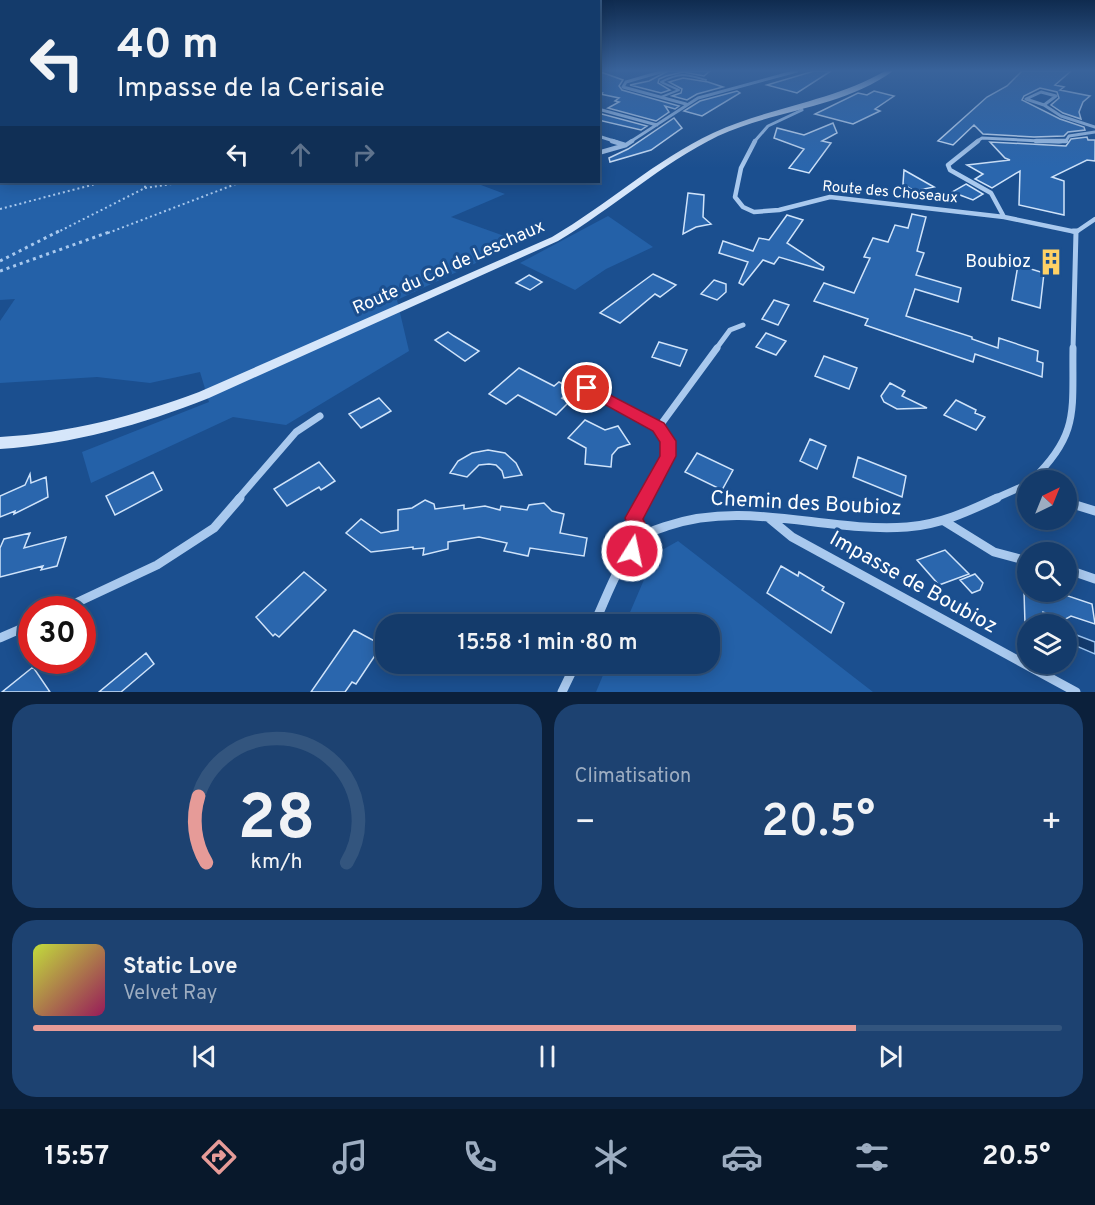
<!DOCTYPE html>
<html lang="fr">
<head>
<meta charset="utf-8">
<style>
	:root { --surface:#143b6b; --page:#1d4271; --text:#f1f3f6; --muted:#9dadc1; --line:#33557e; --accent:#e69b98 }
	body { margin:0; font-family:Overpass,sans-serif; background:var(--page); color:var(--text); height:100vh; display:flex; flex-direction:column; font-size:22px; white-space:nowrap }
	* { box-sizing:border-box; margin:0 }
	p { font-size:20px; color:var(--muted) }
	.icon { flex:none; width:33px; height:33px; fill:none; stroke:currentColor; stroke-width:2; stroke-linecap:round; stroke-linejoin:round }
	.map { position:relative; height:692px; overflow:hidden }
	.panel { display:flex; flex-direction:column; gap:12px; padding:12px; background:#0b203b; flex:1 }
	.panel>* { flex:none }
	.banner { position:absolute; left:0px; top:0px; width:600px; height:183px; box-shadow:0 3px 15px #0003,0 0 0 2px var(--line); background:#143b6b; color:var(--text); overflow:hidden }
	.needle { width:39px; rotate:43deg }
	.fabs { position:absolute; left:1017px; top:470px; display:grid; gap:12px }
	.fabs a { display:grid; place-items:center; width:60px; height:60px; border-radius:50%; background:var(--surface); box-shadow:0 3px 15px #0003,0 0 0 2px var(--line); font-size:30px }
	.speed { position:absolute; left:18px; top:596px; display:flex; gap:12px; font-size:30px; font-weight:700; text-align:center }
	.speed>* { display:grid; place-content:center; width:78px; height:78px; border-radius:50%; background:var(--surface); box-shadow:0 3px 15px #0003,0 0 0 2px var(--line); line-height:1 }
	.speed .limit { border:9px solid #d22; background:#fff; color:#111 }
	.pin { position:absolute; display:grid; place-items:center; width:51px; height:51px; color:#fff; margin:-26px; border:3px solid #fff; border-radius:50%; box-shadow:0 2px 6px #0007 }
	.me { position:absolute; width:66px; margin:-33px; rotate:10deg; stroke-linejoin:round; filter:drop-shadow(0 0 4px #0008) }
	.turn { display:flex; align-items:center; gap:21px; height:126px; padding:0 18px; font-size:27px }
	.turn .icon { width:78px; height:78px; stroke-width:2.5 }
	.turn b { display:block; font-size:42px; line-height:51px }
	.lanes { display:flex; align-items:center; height:57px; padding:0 18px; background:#0003; justify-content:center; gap:30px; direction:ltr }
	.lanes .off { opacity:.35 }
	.big { font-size:45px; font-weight:600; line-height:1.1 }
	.panel .tile { flex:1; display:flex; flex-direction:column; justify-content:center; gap:9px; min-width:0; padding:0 21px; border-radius:24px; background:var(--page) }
	.panel .dial { align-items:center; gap:0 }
	.dial svg { height:156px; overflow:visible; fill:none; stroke:var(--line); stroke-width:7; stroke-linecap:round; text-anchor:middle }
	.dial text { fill:var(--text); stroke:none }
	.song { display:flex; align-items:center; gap:18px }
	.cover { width:72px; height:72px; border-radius:9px; background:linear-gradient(135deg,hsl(70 70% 55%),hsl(330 70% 35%)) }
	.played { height:6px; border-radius:3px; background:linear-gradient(90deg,var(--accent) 80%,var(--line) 80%) }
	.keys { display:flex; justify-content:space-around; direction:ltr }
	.heat { display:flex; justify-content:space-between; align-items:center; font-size:33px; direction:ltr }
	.panel .tiles { flex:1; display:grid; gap:12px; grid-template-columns:1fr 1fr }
	.tile:last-child { grid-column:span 2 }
	.trip { position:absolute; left:375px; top:614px; width:345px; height:60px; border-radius:24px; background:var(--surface); box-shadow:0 3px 15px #0003,0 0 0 2px var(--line); font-weight:600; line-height:60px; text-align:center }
	.tab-bar { display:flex; height:96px; justify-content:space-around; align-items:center; background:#08182b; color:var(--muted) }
	.tab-bar .icon { width:42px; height:42px }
	.tab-bar .current { color:var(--accent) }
	.tab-bar b { font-size:27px; color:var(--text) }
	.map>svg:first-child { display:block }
	.green { fill:#2461a8 }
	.water { fill:#123a6d; stroke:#9cc4f0; stroke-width:1.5 }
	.building { fill:#2a66ad; stroke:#cfe3fa; stroke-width:1.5 }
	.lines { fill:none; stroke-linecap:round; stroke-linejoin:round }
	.path-far1 { stroke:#a9c9ee; stroke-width:2; stroke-dasharray:2 3; stroke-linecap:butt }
	.path { stroke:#a9c9ee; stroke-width:3; stroke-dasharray:3 4; stroke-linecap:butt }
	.service { stroke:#a9c9ee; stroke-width:2 }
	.minor-far4 { stroke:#a9c9ee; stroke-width:3 }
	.minor-far3 { stroke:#a9c9ee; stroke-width:4.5 }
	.minor-far2 { stroke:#a9c9ee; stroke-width:5 }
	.minor-far1 { stroke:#a9c9ee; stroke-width:7 }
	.minor { stroke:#a9c9ee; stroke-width:9 }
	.secondary { fill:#d6e6fa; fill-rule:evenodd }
	.route { fill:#e11d48; stroke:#92132f; stroke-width:1.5 }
	.labels { text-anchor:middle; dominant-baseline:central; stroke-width:6; stroke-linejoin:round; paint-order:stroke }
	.far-street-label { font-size:15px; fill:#fff; stroke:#1b4f8f }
	.poi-label { font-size:18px; fill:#fff; stroke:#1b4f8f; text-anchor:end }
	.street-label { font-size:18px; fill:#fff; stroke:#1b4f8f }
	.near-street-label { font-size:21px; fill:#fff; stroke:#1b4f8f }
</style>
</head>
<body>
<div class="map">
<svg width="1095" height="692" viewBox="0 0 1095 692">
	<rect width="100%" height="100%" fill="#1b4f8f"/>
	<path class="green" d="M0 71 2 182H473L505 194 451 217 521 242 397 300 409 351 286 425 233 417 91 483 82 452 209 402 200 372 150 383 97 377 0 383V321L15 299 0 300Z
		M608 216 653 247 606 269 575 290 520 263Z
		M678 541 873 692H596L608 663H710V624H625L655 554Z"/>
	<path class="water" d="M1066 631 1095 642V654L1067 642Z"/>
	<path class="building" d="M598 71 623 80 619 86 622 90 679 106 675 109 665 106 669 112 656 121 608 108 619 102 615 101 619 98 600 94 602 93 598 92Z
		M668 71H710L704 76 683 72 666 76 659 79 658 83 670 90 661 93 630 85 649 81Z
		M814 71H831L797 93 767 85Z
		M1022 71H1071L1055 85 1064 87 1060 90 1090 96 1083 102 1079 112 1081 119 1063 113 1051 105 1059 98 1057 92 1040 88 1024 96 1022 100 1060 119 1084 127 1085 130 1068 132 1064 136 1034 137 983 134 974 125 953 145 938 141 987 97 1007 86Z
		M683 78 708 82 723 87 697 94 687 100 672 96 681 93 682 89 669 82Z
		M737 91 740 93 702 116 684 111 700 101Z
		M874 91 894 96 875 109 880 111 853 124 815 114 858 93 867 95Z
		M598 113 647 126 641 130 598 120Z
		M674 118 682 128 651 150 610 162 609 158 628 149Z
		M833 123 837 133 822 141 831 143 809 173 789 168 804 149 774 138 777 128 804 135Z
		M1087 137 1088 140H1095V161L1087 160 1052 177 1064 181V215L1019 205 1020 171 992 188 975 179 983 174 967 165 1010 160 1005 158 990 142 1066 146 1071 139Z
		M904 170 934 187 914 191 903 184Z
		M966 184 983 194 973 200 952 192Z
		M688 193 704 195 703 217 711 224 696 227 683 234Z
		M912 214 926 217 917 251 924 253 916 275 961 288 958 302 915 289 906 316 972 337V339L998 348 999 338 1038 351 1037 361 1043 363 1042 377 975 354 973 362 865 325 868 319 814 301 824 283 854 293 870 258 864 257 873 238 888 242 895 225 908 228Z
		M787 215 803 220 787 243 824 267 823 270 779 257 774 264 763 260 743 285 739 283 748 262 719 253 723 241 753 251 759 238 769 240Z
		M1018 265 1044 273 1040 308 1012 300Z
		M653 274 676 285 660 297 655 294 620 323 600 313Z
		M529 275 542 282 530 290 516 283Z
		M714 280 726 284V292L717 300 701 294Z
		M774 300 789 305 778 325 762 319Z
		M448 332 454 336 479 351 465 361 435 340Z
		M766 333 786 341 776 355 756 347Z
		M659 342 687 350 680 366 652 357Z
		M824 356 857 368 849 389 815 376Z
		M519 368 554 386 559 382 572 389 562 398 569 402 556 415 518 395 506 404 489 394Z
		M890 383 905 391 902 396 927 408 897 409 884 402 881 396Z
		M379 398 391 411 361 428 349 414Z
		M956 400 976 410 975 413 985 417 976 430 944 415Z
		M585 420 605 430 618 426 630 444 618 448 612 455 611 467 585 464 586 448 568 438Z
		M810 439 826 446 817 469 800 461Z
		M488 450 505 453 516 463 522 475 504 478 502 471 496 465 489 464 479 465 467 477 450 473 458 461 472 453Z
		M697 453 733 470 722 490 685 472Z
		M858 457 906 476 902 497 853 477Z
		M319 462 335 481 321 490 319 487 287 506 274 489Z
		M153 472 162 490 115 515 106 496Z
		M30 474 31 483 46 477 48 497 14 514 15 511 0 517V496L25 485Z
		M425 500 434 504 435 509 464 505V509L485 506 500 510 501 506 527 510 529 505 544 503 552 511 564 514 560 533 587 538 584 556 530 548 528 556 504 551 507 543 479 537 448 542V549L423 555 424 548 413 549V547L371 552 346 533 361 519 381 533 398 530V510L412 508Z
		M30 533 24 548 66 537 57 566 41 570 43 566 0 577V548L4 539Z
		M945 550 969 574 939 585 917 560Z
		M781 566 798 576 799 572 824 587 822 590 844 603 831 633 767 593Z
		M304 572 326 590 279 637 275 634 273 636 256 617Z
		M975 574 983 583 980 590 972 593 960 580Z
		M1024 591H1067L1068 596 1092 604 1095 624 1071 616 1064 620 1043 612V624H1025Z
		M354 630 382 645 356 684 352 682 345 692H311Z
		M146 653 154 664 121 692H99Z
		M33 667 50 692H2Z"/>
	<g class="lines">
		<path class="path-far1" d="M145 188 184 182
			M0 209 103 182
			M56 233 145 188V182
			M108 233 241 182"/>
		<path class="path" d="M0 261 59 231
			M0 271 112 231"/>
		<path class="service" d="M661 97 679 90 661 82C681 72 685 74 706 80"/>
		<path class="minor-far4" d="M664 71 626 82 623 87 686 104
			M1041 92 1056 96 1044 105 1026 99Z
			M1044 105 1061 116 1095 127
			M598 109 657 125
			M598 136 617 142
			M630 142 698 98 797 71
			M754 142 768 126 802 110 800 107
			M976 142 982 138 1059 142 1066 141 1069 136 1095 132"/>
		<path class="minor-far3" d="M612 141 625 145
			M755 141 741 168 735 197 743 207 754 212 779 210 830 197 1004 217 1076 232 1095 219
			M978 141 948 165 950 170 991 193 1004 217
			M1036 141H1066
			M598 153 626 145 632 141"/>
		<path class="minor-far2" d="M1073 231H1077
			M716 349 730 330 743 325
			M1073 349 1076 232"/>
		<path class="minor-far1" d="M587 388 659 427 668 441V456L644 499
			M659 427 717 348
			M1032 480C1080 434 1072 410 1073 348
			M238 499 296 432 320 416
			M994 499 1028 484"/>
		<path class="minor" d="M1066 502 1095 511
			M769 518 792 537 1076 692
			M944 521 994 552 1028 561
			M642 537 634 518 645 498
			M1066 569 1095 579
			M63 609 157 565 214 528 240 498
			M594 624C606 599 621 555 642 537 649 531 659 529 667 526 746 499 826 533 907 527 939 525 969 511 997 498
			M0 638 32 624
			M562 692 576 663"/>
		<path class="secondary" d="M885 71H893C842 108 774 110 718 136 661 164 613 208 558 241L209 398C141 425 73 444 0 449V437C70 433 134 416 199 392L552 237C607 205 655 160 713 133 769 107 831 102 885 71Z"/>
	</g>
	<linearGradient id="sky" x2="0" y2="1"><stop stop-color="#0f2b4f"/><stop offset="0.42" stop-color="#39639b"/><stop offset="1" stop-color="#39639b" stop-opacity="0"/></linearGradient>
	<rect width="1095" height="168" fill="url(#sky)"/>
	<path class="route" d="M587 383 664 423 676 441V456L643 519 651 537 639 557 632 560 626 557 623 551 632 536 625 518 660 456V442L653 431 582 392 580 388Z"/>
	<defs>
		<g id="building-bare" transform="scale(2.07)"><path d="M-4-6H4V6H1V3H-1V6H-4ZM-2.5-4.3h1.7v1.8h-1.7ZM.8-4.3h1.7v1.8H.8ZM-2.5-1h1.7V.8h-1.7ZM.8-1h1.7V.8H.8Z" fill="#ffd166" stroke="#1b4f8f" stroke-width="2.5" paint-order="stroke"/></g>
	</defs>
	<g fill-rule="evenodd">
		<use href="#building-bare" x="1051" y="262"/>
	</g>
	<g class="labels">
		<g class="far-street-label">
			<text transform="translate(890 193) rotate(5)">Route des Choseaux</text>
		</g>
		<g class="poi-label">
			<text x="1031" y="262">Boubioz</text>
		</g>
		<g class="street-label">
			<text transform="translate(449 268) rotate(-24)">Route du Col de Leschaux</text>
		</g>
		<g class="near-street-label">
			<text transform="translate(806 504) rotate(3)">Chemin des Boubioz</text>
			<text transform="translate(913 583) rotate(29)">Impasse de Boubioz</text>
		</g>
	</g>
</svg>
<div class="fabs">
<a><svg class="needle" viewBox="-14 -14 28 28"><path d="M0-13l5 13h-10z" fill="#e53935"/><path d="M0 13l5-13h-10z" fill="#9dadc1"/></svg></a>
<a><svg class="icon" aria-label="search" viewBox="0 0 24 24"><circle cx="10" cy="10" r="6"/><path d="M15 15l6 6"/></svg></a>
<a><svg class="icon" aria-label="layers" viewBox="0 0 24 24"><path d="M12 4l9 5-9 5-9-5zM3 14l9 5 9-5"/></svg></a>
</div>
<div class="speed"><div class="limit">30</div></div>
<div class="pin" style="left:587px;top:388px;background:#d93025"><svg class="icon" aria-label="arrive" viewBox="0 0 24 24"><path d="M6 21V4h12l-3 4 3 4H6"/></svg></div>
<svg class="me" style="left:632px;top:551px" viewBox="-20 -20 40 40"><circle r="17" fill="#e11d48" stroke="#fff" stroke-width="3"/><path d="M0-11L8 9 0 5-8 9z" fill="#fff"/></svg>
<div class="trip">15:58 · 1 min · 80 m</div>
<div class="banner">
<div class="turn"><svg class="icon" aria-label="left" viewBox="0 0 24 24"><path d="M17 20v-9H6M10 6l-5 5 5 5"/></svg><div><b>40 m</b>Impasse de la Cerisaie</div></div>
<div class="lanes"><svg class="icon" aria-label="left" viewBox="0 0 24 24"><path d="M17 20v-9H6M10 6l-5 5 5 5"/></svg><svg class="icon off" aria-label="ahead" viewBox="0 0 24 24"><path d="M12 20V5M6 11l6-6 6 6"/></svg><svg class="icon off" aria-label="right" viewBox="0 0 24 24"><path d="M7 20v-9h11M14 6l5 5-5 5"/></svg></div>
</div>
</div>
<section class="panel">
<div class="tiles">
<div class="tile dial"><svg viewBox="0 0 100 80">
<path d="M14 69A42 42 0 1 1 86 69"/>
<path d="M14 69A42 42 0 0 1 10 35" stroke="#e69b98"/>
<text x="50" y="56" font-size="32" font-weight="700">28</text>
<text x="50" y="72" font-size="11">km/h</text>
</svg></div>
<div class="tile"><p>Climatisation</p>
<div class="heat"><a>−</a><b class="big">20.5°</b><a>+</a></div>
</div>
<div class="tile">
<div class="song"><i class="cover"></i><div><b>Static Love</b><p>Velvet Ray</p></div></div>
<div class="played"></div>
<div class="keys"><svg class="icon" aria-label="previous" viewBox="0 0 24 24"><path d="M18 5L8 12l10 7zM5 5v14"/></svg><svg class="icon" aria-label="pause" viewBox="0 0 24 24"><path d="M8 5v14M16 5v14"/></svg><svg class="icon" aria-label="next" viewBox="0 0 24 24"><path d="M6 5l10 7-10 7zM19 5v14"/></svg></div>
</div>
</div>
</section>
<nav class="tab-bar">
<b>15:57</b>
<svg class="icon current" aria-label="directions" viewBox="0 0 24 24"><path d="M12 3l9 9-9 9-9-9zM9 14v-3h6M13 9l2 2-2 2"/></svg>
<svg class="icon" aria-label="music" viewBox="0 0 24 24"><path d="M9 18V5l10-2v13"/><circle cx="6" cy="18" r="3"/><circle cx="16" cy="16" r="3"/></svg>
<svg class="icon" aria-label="phone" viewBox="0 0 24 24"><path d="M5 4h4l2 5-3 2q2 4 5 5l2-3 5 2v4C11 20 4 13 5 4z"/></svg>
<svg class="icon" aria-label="climate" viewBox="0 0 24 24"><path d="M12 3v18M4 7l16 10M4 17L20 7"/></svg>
<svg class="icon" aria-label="car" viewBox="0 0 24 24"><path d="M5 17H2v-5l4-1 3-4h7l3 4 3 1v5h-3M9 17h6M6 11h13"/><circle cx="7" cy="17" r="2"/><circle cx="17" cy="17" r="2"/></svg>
<svg class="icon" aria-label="filters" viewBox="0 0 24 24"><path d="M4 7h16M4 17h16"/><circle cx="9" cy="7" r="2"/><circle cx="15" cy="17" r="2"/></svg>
<b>20.5°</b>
</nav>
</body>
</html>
